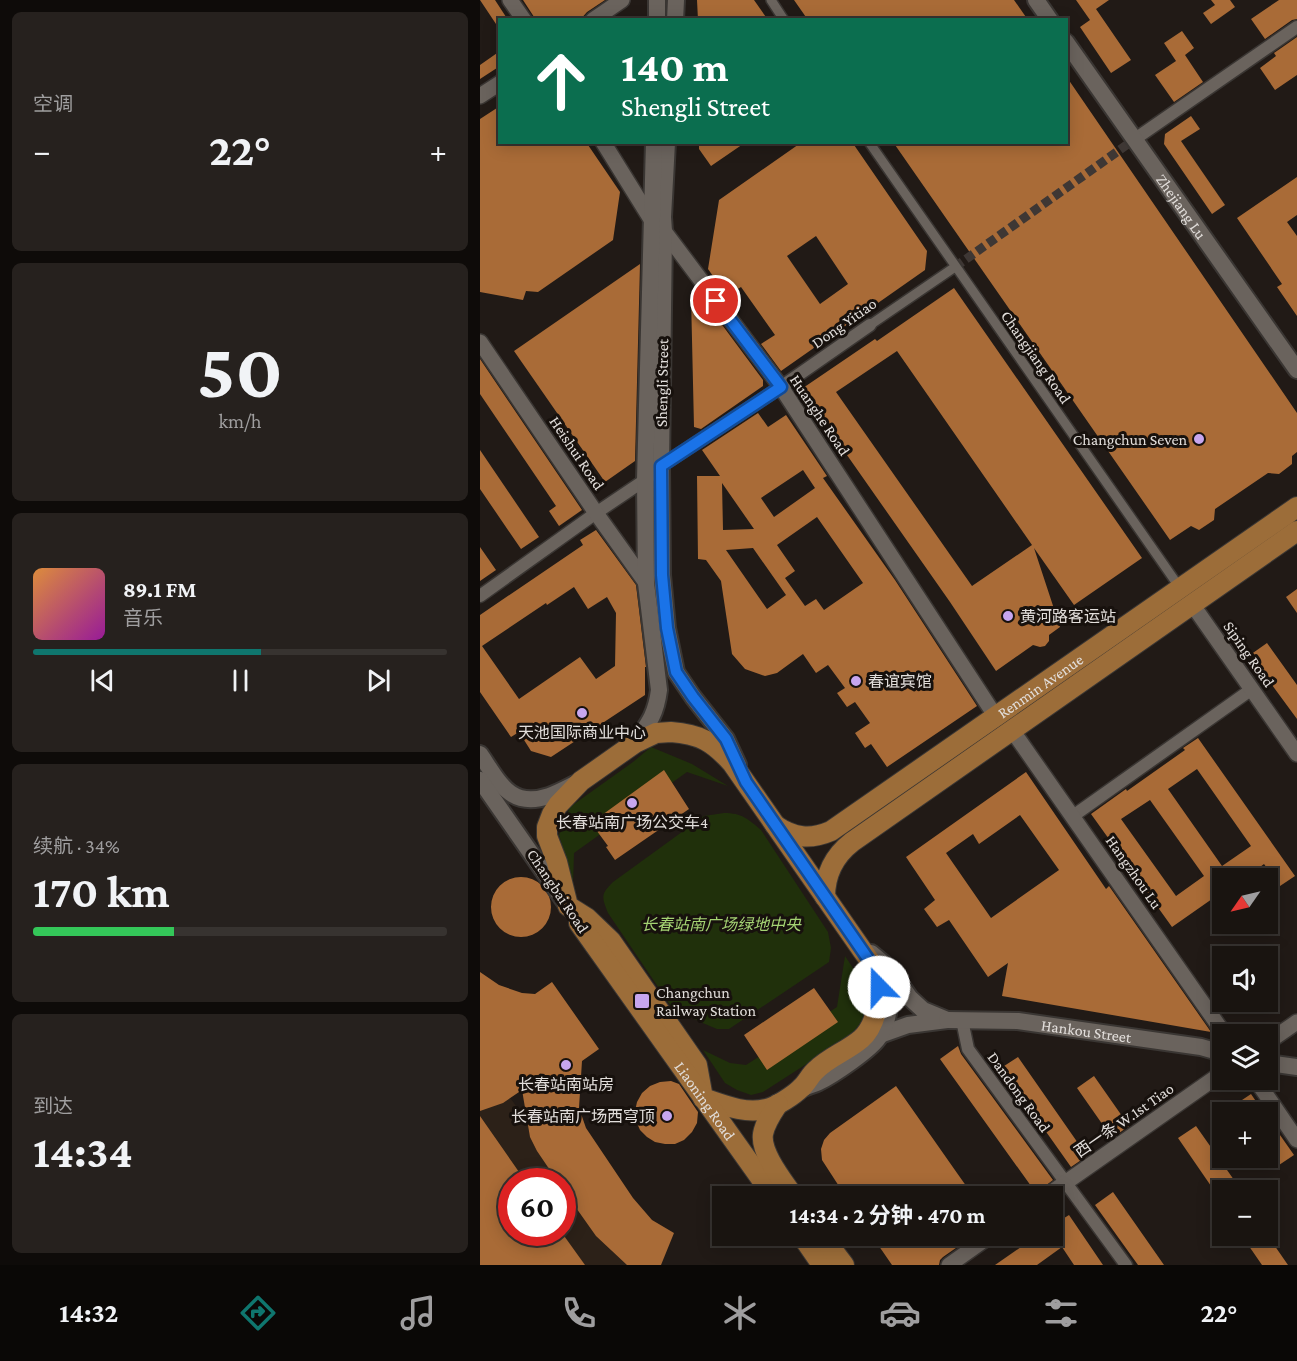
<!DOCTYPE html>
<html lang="zh">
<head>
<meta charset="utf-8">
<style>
	:root { --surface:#191410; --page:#26211e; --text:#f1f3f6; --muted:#9f9e9f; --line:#373330; --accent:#0f766e }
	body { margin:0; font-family:"Crimson Pro","Noto Sans SC",serif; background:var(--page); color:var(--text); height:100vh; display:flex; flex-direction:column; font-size:22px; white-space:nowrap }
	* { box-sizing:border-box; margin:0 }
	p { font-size:20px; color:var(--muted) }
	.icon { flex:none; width:33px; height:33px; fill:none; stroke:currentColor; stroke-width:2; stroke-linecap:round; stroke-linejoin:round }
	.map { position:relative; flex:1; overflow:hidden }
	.details { display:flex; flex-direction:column; gap:12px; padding:12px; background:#0e0b09; width:480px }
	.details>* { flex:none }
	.top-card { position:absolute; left:18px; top:18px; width:570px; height:126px; border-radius:0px; box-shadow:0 3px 15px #0003,0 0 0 2px var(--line); background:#0b6e4f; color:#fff; overflow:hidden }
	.needle { width:39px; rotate:236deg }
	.controls { position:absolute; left:732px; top:868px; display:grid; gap:12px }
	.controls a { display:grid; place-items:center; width:66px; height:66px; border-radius:0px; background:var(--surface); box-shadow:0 3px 15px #0003,0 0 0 2px var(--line); font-size:30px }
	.speed { position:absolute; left:18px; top:1168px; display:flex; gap:12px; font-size:30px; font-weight:700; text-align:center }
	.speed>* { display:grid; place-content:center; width:78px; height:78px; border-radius:50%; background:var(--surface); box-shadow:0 3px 15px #0003,0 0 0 2px var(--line); line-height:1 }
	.speed .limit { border:9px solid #d22; background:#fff; color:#111 }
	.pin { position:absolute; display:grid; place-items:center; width:51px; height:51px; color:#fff; margin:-26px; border:3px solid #fff; border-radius:50%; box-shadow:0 2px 6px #0007 }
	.me { position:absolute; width:66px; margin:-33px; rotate:338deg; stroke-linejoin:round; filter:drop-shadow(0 0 4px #0008) }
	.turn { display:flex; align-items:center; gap:21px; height:126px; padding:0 24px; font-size:27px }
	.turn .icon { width:78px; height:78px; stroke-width:2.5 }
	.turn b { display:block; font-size:42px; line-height:51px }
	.big { font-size:45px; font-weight:700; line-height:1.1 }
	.details .card { flex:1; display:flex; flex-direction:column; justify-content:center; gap:9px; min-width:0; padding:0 21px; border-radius:9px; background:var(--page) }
	.details .dial { align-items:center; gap:0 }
	.dial b { font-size:78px; line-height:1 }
	.song { display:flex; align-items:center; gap:18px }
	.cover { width:72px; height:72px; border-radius:9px; background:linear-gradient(135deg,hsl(30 70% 55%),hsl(300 70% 35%)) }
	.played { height:6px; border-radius:3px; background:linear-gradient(90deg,var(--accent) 55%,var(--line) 55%) }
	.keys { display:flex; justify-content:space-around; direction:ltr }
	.heat { display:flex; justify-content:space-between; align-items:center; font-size:33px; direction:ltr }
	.charge { height:9px; border-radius:4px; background:linear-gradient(90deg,#34c759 34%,var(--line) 0) }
	.trip { position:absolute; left:232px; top:1186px; width:351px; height:60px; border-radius:0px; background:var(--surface); box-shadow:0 3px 15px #0003,0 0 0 2px var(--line); font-weight:700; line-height:60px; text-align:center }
	.dock { display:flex; height:96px; justify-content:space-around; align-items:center; background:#0a0806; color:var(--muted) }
	.dock .icon { width:42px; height:42px }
	.dock .on { color:var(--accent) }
	.dock b { font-size:27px; color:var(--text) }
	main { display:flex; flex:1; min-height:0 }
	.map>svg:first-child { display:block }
	.built { fill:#2c2118; fill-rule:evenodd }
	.green { fill:#20300b }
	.building { fill:#a96b37; fill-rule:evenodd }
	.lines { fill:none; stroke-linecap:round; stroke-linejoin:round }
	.pedestrian-tunnel { stroke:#3e3734; stroke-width:9; stroke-dasharray:9 4.5; stroke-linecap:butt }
	.pedestrian-casing { stroke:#3a3633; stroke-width:12 }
	.minor-casing { stroke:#3a3633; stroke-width:15 }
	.tertiary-casing { stroke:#3a3633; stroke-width:18 }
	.secondary-casing { stroke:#3a3633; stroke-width:20 }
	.primary-casing { stroke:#3a3633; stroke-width:22 }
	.pedestrian { stroke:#6a635d; stroke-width:9 }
	.minor { stroke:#6a635d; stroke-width:12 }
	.tertiary { stroke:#6a635d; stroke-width:15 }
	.secondary { stroke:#6a635d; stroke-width:16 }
	.primary { stroke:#9c6d39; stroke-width:20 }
	.route-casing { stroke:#114b97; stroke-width:15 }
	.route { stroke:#1a73e8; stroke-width:10 }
	.poi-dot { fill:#c7a6ef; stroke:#17110d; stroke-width:2 }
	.labels { text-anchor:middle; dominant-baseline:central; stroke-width:6; stroke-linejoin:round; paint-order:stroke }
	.street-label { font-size:16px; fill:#e2dedb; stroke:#17110d }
	.poi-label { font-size:16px; fill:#e2dedb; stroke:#17110d; text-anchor:start }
	.park-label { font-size:16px; font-style:italic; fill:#a4d373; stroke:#17110d }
</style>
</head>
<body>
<main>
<section class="details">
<div class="card"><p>空调</p>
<div class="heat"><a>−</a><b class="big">22°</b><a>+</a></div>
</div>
<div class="card dial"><b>50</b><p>km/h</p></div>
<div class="card">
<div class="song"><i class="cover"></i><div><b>89.1 FM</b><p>音乐</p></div></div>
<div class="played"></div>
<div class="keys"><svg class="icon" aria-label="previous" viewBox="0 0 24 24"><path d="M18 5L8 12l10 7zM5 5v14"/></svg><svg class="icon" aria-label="pause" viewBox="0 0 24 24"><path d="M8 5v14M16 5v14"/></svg><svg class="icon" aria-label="next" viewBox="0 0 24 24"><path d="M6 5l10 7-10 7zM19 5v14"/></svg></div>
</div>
<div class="card"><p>续航 · 34%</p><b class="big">170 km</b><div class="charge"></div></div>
<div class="card"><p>到达</p><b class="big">14:34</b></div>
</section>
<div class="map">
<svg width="817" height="1265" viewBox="0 0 817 1265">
	<rect width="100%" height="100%" fill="#211a16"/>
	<path class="built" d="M0 1057 153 1265H0ZM32 1182H82V1233H32Z"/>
	<path class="green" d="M171 747 212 764 248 786 207 772 94 853 93 884 79 835 90 807 153 762Z
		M244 813C262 813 268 819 281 830L348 932 351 948 349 962 249 1029H237L218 1021 191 1006 128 913C122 897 120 895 133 882L224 816Z
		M365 956 383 983 387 998 382 1021 370 1036 283 1092 271 1095 257 1090 245 1083 223 1050 250 1063 266 1065 357 1007Z"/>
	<path class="building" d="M0 0H15L28 20H20V30Z
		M43 0H125L107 12 100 20H56Z
		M217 0H274L288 20H218Z
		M314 0H534L548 20H328Z
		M596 0H629L616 9 651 60 631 73 600 27 610 20Z
		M731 0H750L755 7 731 24 723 13 735 5Z
		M799 0H817V19L812 20 785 39 771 19Z
		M702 31 714 48 705 55 723 82 694 102 675 75 696 61 684 43Z
		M817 37V75L795 90 780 68 796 56 794 53Z
		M20 51V66L0 79V65Z
		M586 76 817 413V452L812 456V464L799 474 788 473 735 509 734 520 719 530 711 526 690 540 413 142H586Z
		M20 106V142H106L140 192 133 240 58 292 46 291 43 300 0 292V119Z
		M711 116 720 129 701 141 745 205 732 214 684 144 685 134Z
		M219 142H266L231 166 219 149Z
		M322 142H372L447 251 445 270 301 371 281 344 295 335 261 287 247 296 228 269 239 200ZM336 236 368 284 340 304 307 256Z
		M817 177V215L807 222 817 236V316L797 287 802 284 757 218Z
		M160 264 155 461 125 482 34 351Z
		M474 288 662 558 594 605 554 548 580 627 569 635V641L565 646 560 647 553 645 516 671 470 602 334 408H333L320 390 395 339 397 341ZM417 351 552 545 492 586 356 392Z
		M217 291 283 380V386L221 429 214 427 211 296 214 292Z
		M0 359 102 510 79 526 69 511 76 506 0 394Z
		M278 413 288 427 306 415 347 476 343 478 415 580 497 706 407 767 391 744 385 748 375 733 390 723 375 702 367 707 357 693 365 688 348 665 336 673 323 654 297 673 285 676 265 669 252 654 241 581 226 560 218 559 217 476H240L222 450ZM323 470 335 488 294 517 281 498ZM242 483 274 529 243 530ZM337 517 383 583 344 610 336 599 325 606 305 578 315 571 297 545ZM273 548 306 595 287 609 246 550Z
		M0 450 59 537 41 549 0 489Z
		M116 530 156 585 166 667H165V695L71 757 51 751 39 732 31 737 0 692V615L103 545 100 540ZM94 587 108 609 127 597 136 613 135 666 116 679 100 657 39 699 2 646 66 603 67 605Z
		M0 547 16 570 0 581Z
		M817 589V613L806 597Z
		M787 643 817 685V719L770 655Z
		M718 738 815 876 800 886 784 864 764 879H742V892L692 927 611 814 646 789 647 791 705 750 703 748ZM717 769 771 846 742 866 688 789ZM670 800 724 876 696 896 641 819Z
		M184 770 209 809 135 860 126 847 128 846 111 823Z
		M546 772 626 889 629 886 731 1032 522 996 528 963 508 977 469 920 457 927 444 909 455 900 426 857ZM540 815 579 870 511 918 466 853 493 834 499 844Z
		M11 907a30 30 0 1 1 60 0a30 30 0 1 1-60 0Z
		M0 972 19 985 42 993 55 994 72 982 119 1049 102 1061 99 1108 106 1128 153 1198 172 1220 194 1233 181 1265H147L116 1236 82 1188V1182H78L57 1151 50 1137 42 1090 23 1103 0 1111Z
		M334 988 358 1022 287 1070 264 1035Z
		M478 1046 481 1054 573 1180 556 1193 460 1059Z
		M538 1057 607 1156 591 1167 521 1068Z
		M614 1076 649 1126 632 1138 597 1088Z
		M191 1081 199 1084 218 1112 217 1123 212 1132 204 1140 195 1144H185L175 1142 167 1137 160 1130 156 1121 155 1111 157 1102 162 1093 170 1086 180 1082Z
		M416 1086 477 1173 494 1197H366L342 1160 341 1149 344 1140 350 1133Z
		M771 1094 784 1113H758L753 1106Z
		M0 1116 46 1182H32V1233H82L105 1265H0Z
		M788 1118 814 1155 796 1167 788 1155Z
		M716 1126 759 1187 753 1191H742V1202L698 1138Z
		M633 1192 684 1265H658L615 1205Z
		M589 1215 623 1265H594L582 1247 557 1265H515L557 1236H573V1225Z
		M392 1236H493L463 1257 460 1260 459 1265H412Z
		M762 1236H788L808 1265H782Z"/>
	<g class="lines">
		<path class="pedestrian-tunnel" d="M475 267 655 139"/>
		<g class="pedestrian-casing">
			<path id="pedestrian" d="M291 0 304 20
				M389 142 700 588
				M390 325 475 267"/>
		</g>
		<g class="minor-casing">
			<path id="minor" d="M655 139 817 27
				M0 596 116 513 165 480 181 466 301 387 390 325
				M593 816 772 689
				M482 1020 488 1049 646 1265"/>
		</g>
		<g class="tertiary-casing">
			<path id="tertiary" d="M30 0 44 20
				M113 20 142 0
				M0 96 20 83
				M123 142 172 221 184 231 301 387 516 717
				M0 342 116 513 166 583
				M712 604 817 754
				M532 730 745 1035
				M788 1042 817 1022
				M776 1080 817 1140
				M565 1197 742 1073
				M469 1265 510 1236"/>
		</g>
		<g class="secondary-casing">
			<g id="secondary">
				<path d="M556 0 570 20"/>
				<path d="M177 20V0"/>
				<path d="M195 20 196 0"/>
				<path id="s1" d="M586 42 817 370"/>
				<path d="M187 142 183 217 184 231 181 466 182 575 187 628 196 672 213 697 246 739 258 765"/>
				<path d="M155 743C169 723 176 714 179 690L166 583 165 480 174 142"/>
				<path d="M0 754C19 782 30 809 69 796 78 793 87 788 95 784"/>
				<path d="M0 780 85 902"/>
				<path d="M391 953 409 968 430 998 443 1010 467 1020 428 1025 400 1035"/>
				<path id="s2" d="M467 1020 538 1021 721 1047 742 1053"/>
				<path d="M788 1063 817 1067"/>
				<path d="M321 1089C327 1086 333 1085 339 1082 352 1076 392 1049 399 1037 411 1018 412 995 403 974"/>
			</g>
		</g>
		<g class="primary-casing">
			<g id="primary">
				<path d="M191 732C220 734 233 742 252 763L380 947C386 956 393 964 397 974 403 993 396 1026 381 1039 367 1051 349 1057 336 1070 330 1075 327 1083 321 1088 314 1095 296 1107 286 1109 264 1114 244 1105 223 1098L217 1065 131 941 107 918 88 906 77 862 67 836V827L72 814 78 805 101 781 155 743 176 733Z"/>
				<path id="s3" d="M295 825C314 838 330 840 351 831L817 507"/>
				<path d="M345 897C345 874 354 856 372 842L817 531"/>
				<path id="s4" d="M99 923 294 1197"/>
				<path d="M298 1104C292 1113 285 1123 283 1134 280 1153 304 1182 314 1197"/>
				<path d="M322 1236 342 1265"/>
				<path d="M342 1236 364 1265"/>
			</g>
		</g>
		<use href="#pedestrian" class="pedestrian"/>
		<use href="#minor" class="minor"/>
		<use href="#tertiary" class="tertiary"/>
		<use href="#secondary" class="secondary"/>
		<use href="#primary" class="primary"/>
	</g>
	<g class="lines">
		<g class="route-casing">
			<path id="route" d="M236 301 301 387 181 466 182 575 187 628 196 672 213 697 246 739 266 782 393 966 398 976 399 987"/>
		</g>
		<use href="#route" class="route"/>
	</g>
	<g class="poi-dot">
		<circle cx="719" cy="439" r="6"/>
		<circle cx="528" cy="616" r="6"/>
		<circle cx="376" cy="681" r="6"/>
		<circle cx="102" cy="713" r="6"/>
		<circle cx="152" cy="803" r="6"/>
		<rect x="154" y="993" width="16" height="16" rx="3"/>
		<circle cx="86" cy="1065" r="6"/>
		<circle cx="187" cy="1116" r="6"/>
	</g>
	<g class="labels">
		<g class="street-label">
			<text stroke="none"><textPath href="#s1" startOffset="201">Zhejiang Lu</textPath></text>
			<text transform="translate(364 323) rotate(-35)">Dong Yitiao</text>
			<text transform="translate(556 357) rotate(55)">Changjiang Road</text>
			<text transform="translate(182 383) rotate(-89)">Shengli Street</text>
			<text transform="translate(340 415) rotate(56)">Huanghe Road</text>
			<text transform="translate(97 453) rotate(56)">Heishui Road</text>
			<text transform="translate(769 654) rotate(55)">Siping Road</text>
			<text stroke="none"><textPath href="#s3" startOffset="314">Renmin Avenue</textPath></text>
			<text transform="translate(654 872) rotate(55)">Hangzhou Lu</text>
			<text transform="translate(78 891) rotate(56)">Changbai Road</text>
			<text stroke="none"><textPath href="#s2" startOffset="140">Hankou Street</textPath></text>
			<text transform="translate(539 1092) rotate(54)">Dandong Road</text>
			<text stroke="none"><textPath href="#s4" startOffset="218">Liaoning Road</textPath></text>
			<text transform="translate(644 1120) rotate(-35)">西一条 W.1st Tiao</text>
		</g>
		<g class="poi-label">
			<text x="707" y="439" text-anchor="end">Changchun Seven</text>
			<text x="540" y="616">黄河路客运站</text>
			<text x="388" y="681">春谊宾馆</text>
			<text x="102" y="732" text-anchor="middle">天池国际商业中心</text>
			<text x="152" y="822" text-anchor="middle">长春站南广场公交车4</text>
			<text x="176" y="992">Changchun<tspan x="176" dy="18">Railway Station</tspan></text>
			<text x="86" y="1084" text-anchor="middle">长春站南站房</text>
			<text x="175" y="1116" text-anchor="end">长春站南广场西穹顶</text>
		</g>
		<g class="park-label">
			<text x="241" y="924">长春站南广场绿地中央</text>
		</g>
	</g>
</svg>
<div class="controls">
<a><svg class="needle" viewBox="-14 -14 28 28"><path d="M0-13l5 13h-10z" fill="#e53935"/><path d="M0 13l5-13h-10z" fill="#9f9e9f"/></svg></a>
<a><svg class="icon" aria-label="sound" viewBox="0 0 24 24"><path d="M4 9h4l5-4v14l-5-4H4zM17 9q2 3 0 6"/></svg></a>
<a><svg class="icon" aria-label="layers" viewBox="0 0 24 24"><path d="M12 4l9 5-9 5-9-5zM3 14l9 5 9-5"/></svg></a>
<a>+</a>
<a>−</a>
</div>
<div class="speed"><div class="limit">60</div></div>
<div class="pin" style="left:236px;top:301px;background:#d93025"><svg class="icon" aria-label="arrive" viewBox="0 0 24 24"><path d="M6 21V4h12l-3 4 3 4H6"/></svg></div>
<svg class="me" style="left:399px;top:987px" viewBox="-20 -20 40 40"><circle r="19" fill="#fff"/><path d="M0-13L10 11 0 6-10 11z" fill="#1a73e8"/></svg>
<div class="trip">14:34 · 2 分钟 · 470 m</div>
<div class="top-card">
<div class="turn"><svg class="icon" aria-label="ahead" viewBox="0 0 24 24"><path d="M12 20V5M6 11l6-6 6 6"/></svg><div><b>140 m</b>Shengli Street</div></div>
</div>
</div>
</main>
<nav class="dock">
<b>14:32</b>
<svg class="icon on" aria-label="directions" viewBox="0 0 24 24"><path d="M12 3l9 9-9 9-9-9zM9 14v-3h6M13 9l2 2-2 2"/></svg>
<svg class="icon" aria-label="music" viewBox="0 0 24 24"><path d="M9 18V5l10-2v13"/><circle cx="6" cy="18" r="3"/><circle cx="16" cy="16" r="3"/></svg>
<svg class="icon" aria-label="phone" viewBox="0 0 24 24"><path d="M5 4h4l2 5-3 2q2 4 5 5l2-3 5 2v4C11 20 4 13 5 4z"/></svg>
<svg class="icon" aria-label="climate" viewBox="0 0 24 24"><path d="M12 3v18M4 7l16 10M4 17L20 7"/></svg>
<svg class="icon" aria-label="car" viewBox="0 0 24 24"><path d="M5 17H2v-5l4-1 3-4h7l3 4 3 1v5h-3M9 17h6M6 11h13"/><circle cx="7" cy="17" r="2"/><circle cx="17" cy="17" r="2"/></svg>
<svg class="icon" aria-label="filters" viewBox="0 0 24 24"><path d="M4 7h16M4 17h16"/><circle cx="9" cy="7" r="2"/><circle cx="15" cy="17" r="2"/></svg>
<b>22°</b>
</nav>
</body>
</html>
